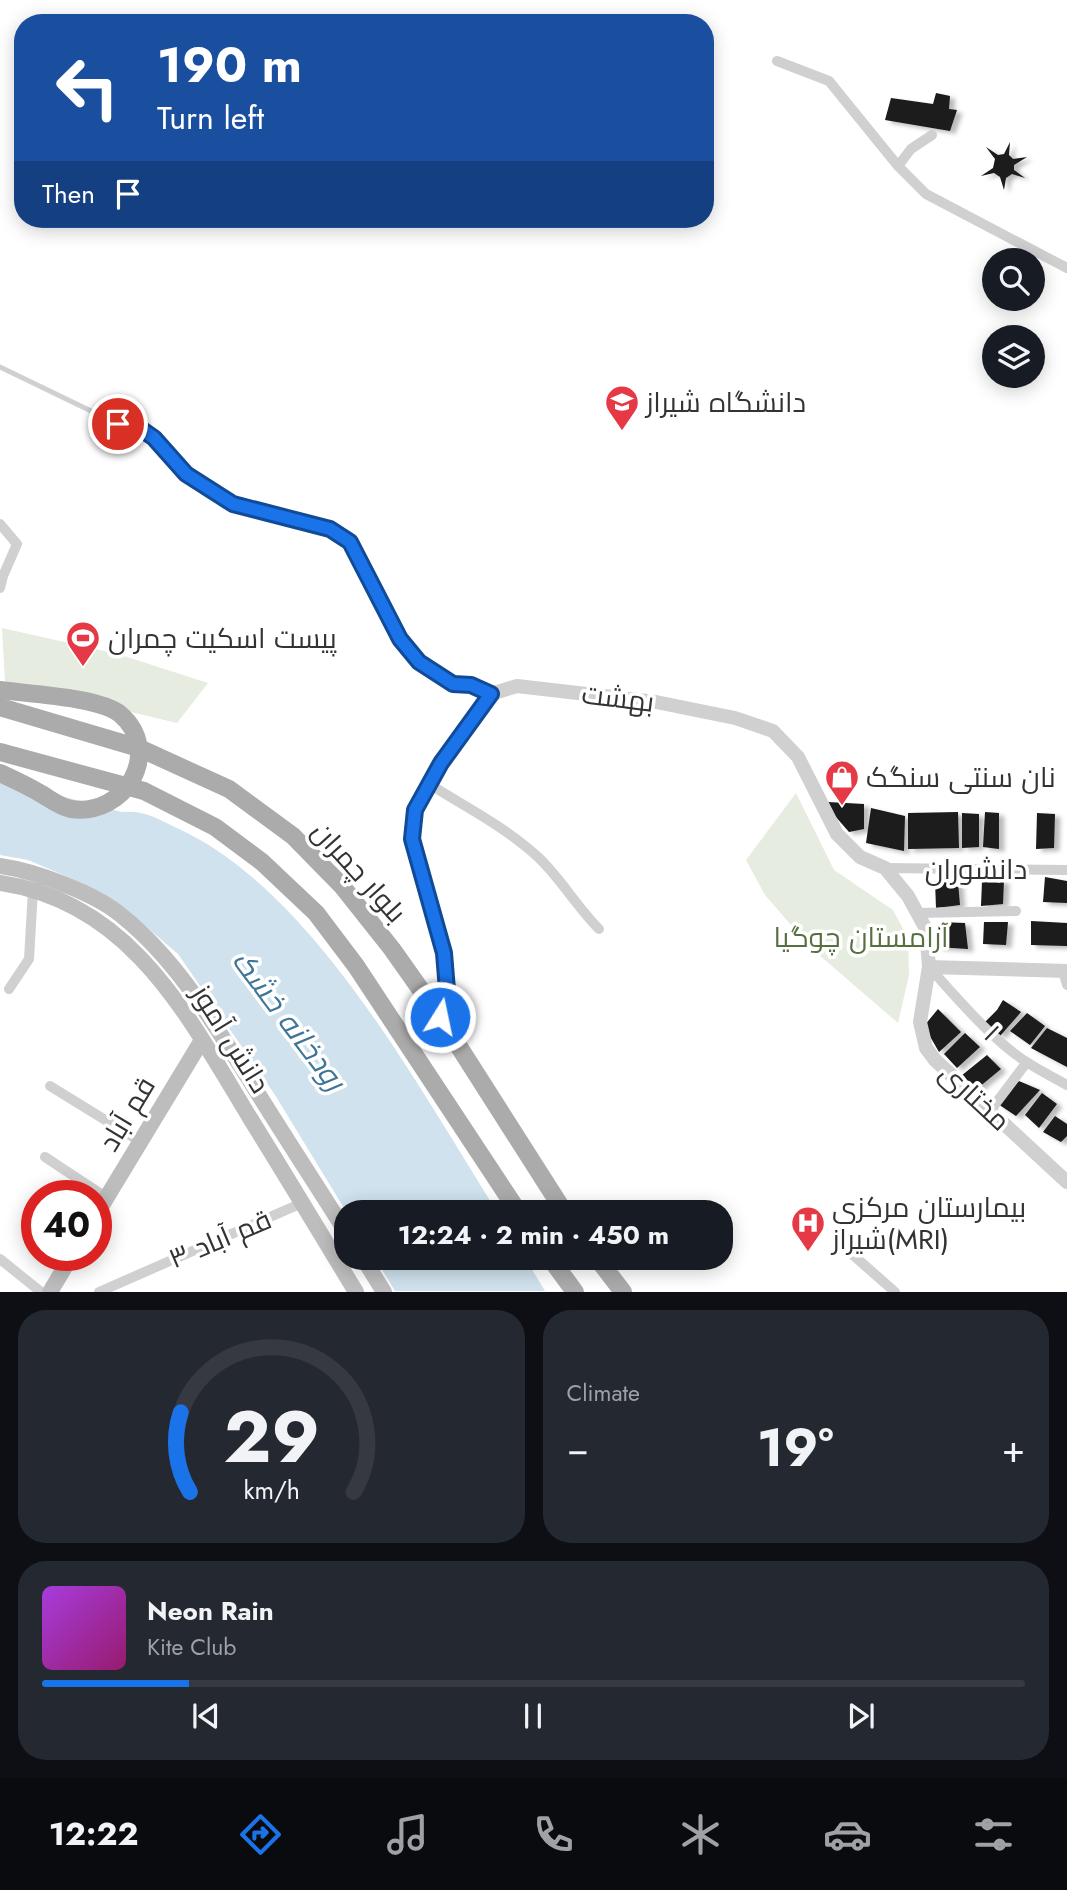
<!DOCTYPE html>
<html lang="en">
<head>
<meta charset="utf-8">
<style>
	:root { --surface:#171b24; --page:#242831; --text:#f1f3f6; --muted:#9ea1a6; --line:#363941; --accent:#1a73e8 }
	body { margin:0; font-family:Jost,Cairo,sans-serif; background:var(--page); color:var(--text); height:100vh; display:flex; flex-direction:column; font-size:26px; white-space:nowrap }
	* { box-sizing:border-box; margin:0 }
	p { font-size:23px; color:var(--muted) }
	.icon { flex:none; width:38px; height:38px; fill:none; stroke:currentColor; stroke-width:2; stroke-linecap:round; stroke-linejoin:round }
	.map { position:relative; height:1292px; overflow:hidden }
	.drawer { display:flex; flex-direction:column; gap:18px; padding:18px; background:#0d0f14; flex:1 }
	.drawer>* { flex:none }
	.hud { position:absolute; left:14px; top:14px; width:700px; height:214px; border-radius:28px; box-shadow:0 4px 18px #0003; background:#1a4fa0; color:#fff; overflow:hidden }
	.fabs { position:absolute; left:982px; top:248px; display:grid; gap:14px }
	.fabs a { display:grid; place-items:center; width:63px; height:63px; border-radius:50%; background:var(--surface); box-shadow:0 4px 18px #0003; font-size:35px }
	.speed { position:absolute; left:21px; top:1180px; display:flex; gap:14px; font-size:35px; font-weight:700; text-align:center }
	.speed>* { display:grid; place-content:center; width:91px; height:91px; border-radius:50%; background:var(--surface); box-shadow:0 4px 18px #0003; line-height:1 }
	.speed .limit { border:10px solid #d22; background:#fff; color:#111 }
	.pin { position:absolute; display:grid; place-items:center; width:60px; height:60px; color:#fff; margin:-30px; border:4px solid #fff; border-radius:50%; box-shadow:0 2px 7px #0007 }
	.me { position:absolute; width:77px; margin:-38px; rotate:10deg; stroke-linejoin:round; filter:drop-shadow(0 0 5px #0008) }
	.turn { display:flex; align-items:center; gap:24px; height:147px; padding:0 28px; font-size:32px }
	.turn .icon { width:91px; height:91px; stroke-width:2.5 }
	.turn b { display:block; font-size:49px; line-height:60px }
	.then { display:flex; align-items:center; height:66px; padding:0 28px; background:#0003; gap:14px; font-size:26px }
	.big { font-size:52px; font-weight:700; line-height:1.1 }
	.drawer .tile { flex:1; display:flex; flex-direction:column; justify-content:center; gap:10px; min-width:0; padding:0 24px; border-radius:28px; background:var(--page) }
	.drawer .dial { align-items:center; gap:0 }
	.dial svg { height:182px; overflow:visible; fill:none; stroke:var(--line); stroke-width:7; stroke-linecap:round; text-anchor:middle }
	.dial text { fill:var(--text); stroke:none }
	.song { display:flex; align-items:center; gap:21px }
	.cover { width:84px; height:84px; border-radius:10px; background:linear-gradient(135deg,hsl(280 70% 55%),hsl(320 70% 35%)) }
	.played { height:7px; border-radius:4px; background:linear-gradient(90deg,var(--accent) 15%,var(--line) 15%) }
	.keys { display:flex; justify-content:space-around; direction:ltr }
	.heat { display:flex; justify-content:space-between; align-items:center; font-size:38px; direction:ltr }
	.drawer .tiles { flex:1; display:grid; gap:18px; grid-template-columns:1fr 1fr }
	.tile:last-child { grid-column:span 2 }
	.trip { position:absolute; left:334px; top:1200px; width:399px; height:70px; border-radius:28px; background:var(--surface); box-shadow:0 4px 18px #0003; font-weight:700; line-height:70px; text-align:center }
	.tabs { display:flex; height:112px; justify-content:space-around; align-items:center; background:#090b0e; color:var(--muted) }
	.tabs .icon { width:49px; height:49px }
	.tabs .on { color:var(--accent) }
	.tabs b { font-size:32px; color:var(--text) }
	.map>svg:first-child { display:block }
	.green { fill:#e6ecdf }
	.water { fill:#cfe2ee }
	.building { fill:#1a1a1a; filter:url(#shadow) }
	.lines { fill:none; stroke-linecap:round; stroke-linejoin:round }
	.service { stroke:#d0d0d0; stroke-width:5 }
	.minor { stroke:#d0d0d0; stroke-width:10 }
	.tertiary { stroke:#d0d0d0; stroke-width:14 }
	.secondary { stroke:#bdbdbd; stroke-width:16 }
	.primary { stroke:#ababab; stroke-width:18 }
	.primary-bridge { stroke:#ababab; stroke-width:18 }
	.route-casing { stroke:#114b97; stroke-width:18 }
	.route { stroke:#1a73e8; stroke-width:12 }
	.labels { text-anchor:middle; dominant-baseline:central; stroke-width:7; stroke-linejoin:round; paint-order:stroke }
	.poi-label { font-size:28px; fill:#333; stroke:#fff; text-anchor:start }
	.street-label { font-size:28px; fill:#333; stroke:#fff }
	.park-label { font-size:28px; fill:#56703f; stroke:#fff }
	.water-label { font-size:30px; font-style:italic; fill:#3f7597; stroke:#fff }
</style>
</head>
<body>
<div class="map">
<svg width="1067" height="1292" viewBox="0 0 1067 1292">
	<defs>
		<filter id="shadow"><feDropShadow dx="5.5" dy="3" stdDeviation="2" flood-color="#0004"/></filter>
	</defs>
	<rect width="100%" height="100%" fill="#fff"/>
	<path class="green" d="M2 628 118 654 208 683 177 723 5 682Z
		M796 793 834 870 893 910 908 938 909 975 898 1023 811 948 765 895 746 860Z"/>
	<path class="water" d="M0 780 122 812C146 810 157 819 177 828 314 890 419 1089 498 1213H347L275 1095 178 954 143 924 82 883 28 860 0 855Z
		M375 1258H525L545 1291H395Z"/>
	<path class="building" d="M936 93 950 96 949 109 957 110 950 131 885 120 891 98 933 104Z
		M1010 142 1009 155 1013 159 1027 157 1014 165V170L1025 178 1012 174 1006 178 1004 190 1000 177 994 173 981 176 993 168 995 159 986 147 998 155 1004 154Z
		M828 802 864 804V829L849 832 829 809Z
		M871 808 905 816 904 851 866 843Z
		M958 812 959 848 908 849V813Z
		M985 812 999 813V849L983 847Z
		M962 813 979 814V847L962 848Z
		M1037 813 1055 814 1054 848 1036 849Z
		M1045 877 1067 881V903L1043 902Z
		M1004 880 1003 904 981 906 982 881Z
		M935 881 958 882 960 905 936 908Z
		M1031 921 1067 923V946L1031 945Z
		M939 922 965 923 968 949 937 947Z
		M984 922H1008L1006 945 983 944Z
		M1003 1000 1021 1012 1000 1036 985 1022 997 1010Z
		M938 1009 961 1032 939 1052 924 1026Z
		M1027 1013 1045 1026 1030 1045 1010 1031Z
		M1047 1028 1067 1038V1067L1031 1048Z
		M965 1033 980 1047 957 1068 944 1054Z
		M987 1055 1001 1069 978 1088 961 1076Z
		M1019 1081 1040 1090 1016 1116 998 1104Z
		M1042 1093 1057 1104 1039 1128 1025 1115Z
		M1055 1116 1067 1124V1136L1061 1142 1043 1132Z"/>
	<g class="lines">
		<path class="service" d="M0 367 118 424 144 431 166 450 186 474 233 504 329 529 350 542 400 639 419 662 453 684 471 685 489 693"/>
		<path class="minor" d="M777 61 829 81 898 166 926 194 1067 268
			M898 166 911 149 932 135
			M0 524 17 544 3 576 0 588
			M429 784C466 807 507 828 539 858 561 879 577 907 599 929
			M885 868 1067 870
			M917 913 1016 911
			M929 967C957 998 993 1041 1028 1063 1041 1071 1054 1078 1067 1085
			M1063 971 1067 985
			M9 989 29 959 33 890
			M50 1086 141 1142
			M990 1111 1027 1062
			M45 1157 107 1198
			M853 1255 895 1292
			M0 1259 41 1292
			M99 1292 302 1203"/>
		<path class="tertiary" d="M929 967 1067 971
			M440 1017 447 990 444 953 412 840 415 810 441 763 491 694 517 686 656 702 735 718 773 731 798 757 837 834 860 857 885 868 908 896 926 929 929 967 920 1022 926 1048 935 1060 1067 1182"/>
		<path class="secondary" d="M0 866C35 871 95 893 122 916 178 961 214 1024 252 1084 283 1134 315 1183 346 1232
			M0 883C131 902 188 1016 250 1118 286 1176 321 1234 356 1292
			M96 1215 202 1040
			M363 1258 384 1292
			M50 1292 72 1255"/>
		<path class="primary" d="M0 707 139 748 229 789 293 836 342 886 392 949 440 1017 565 1213
			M0 752 144 791 215 827 262 862 316 913 356 966 519 1213
			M550 1258 575 1292
			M597 1258 623 1292"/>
		<path class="primary-bridge" d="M0 690C28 694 99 697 120 714 164 752 125 817 71 809 59 807 49 798 38 792 26 785 13 779 0 773"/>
	</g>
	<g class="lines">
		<g class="route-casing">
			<path id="route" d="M118 424 144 431 154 438 186 474 233 504 330 529 350 542 400 639 419 662 453 684 471 685 491 694 441 763 415 810 412 839 444 953 447 990 440 1017"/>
		</g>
		<use href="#route" class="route"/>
	</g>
	<defs>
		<g id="university-pin" transform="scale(1.75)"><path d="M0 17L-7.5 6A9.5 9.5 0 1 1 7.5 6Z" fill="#e63946" stroke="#fff"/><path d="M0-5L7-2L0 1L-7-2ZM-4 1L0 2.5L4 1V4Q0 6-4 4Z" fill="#fff"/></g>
		<g id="stadium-pin" transform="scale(1.75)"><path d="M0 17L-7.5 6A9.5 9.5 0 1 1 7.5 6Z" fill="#e63946" stroke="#fff"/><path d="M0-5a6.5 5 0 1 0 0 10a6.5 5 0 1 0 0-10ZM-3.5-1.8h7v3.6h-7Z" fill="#fff"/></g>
		<g id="shop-pin" transform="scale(1.75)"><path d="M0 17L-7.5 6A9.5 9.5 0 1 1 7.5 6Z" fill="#e63946" stroke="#fff"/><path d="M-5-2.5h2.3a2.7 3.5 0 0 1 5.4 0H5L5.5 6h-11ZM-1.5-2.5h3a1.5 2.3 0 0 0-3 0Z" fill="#fff"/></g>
		<g id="hospital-pin" transform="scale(1.75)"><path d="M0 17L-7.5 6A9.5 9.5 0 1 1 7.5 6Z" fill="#e63946" stroke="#fff"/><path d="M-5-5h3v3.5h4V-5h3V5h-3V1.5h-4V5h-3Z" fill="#fff"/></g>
	</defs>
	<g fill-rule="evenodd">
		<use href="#university-pin" x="622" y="402"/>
		<use href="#stadium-pin" x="83" y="638"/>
		<use href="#shop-pin" x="842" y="777"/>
		<use href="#hospital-pin" x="808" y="1223"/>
	</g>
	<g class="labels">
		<g class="poi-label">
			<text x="646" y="402">دانشگاه شیراز</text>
			<text x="108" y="638">پیست اسکیت چمران</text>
			<text x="866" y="777">نان سنتی سنگک</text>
			<text x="832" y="1207">بیمارستان مرکزی<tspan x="832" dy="32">شیراز(MRI)</tspan></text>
		</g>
		<g class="street-label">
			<text transform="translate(618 698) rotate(7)">بهشت</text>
			<text x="976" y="869">دانشوران</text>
			<text transform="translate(359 872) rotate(48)">بلوار چمران</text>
			<text transform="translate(992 1033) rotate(44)">۱</text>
			<text transform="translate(231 1039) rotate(58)">دانش آموز</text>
			<text transform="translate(975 1097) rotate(43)">مختاری</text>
			<text transform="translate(127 1114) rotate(-59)">قم آباد</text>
			<text transform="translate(220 1239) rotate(-23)">۳ قم آباد</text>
		</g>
		<g class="park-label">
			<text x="861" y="937">آرامستان چوگیا</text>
		</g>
		<g class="water-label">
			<text transform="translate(289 1020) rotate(53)">رودخانه خشک</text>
		</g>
	</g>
</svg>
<div class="fabs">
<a><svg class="icon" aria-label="search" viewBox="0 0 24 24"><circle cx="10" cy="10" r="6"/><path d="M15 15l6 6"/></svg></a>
<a><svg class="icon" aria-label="layers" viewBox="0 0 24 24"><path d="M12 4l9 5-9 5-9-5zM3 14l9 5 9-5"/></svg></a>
</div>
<div class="speed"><div class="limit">40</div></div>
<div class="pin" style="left:118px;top:424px;background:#d93025"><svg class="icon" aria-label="arrive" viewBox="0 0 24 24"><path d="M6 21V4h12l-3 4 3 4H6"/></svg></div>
<svg class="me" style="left:440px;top:1017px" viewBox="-20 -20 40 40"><circle r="17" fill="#1a73e8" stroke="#fff" stroke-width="3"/><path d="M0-11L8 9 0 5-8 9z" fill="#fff"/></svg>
<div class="trip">12:24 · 2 min · 450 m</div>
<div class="hud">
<div class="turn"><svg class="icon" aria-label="left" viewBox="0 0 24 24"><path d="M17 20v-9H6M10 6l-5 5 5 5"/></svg><div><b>190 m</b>Turn left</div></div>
<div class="then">Then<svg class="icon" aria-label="arrive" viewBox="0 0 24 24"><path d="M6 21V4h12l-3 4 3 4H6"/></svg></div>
</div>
</div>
<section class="drawer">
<div class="tiles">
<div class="tile dial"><svg viewBox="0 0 100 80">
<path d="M14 69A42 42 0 1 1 86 69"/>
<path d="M14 69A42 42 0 0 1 10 34" stroke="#1a73e8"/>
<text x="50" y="56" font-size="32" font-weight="700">29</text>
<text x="50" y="72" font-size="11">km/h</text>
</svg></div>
<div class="tile"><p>Climate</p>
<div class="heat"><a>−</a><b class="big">19°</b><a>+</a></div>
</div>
<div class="tile">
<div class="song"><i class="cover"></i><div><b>Neon Rain</b><p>Kite Club</p></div></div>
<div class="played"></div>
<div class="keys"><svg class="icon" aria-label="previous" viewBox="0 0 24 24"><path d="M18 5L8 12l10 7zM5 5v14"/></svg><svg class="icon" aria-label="pause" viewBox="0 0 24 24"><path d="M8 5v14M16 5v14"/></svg><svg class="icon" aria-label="next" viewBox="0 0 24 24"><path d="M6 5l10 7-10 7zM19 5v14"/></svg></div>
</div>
</div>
</section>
<nav class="tabs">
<b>12:22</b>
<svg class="icon on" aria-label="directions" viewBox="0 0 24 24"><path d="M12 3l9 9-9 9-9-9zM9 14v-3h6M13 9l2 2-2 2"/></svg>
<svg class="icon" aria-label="music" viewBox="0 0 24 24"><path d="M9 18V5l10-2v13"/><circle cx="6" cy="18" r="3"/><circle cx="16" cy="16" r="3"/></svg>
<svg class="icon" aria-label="phone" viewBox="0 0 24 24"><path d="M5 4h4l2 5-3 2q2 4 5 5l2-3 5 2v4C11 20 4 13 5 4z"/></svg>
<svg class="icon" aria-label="climate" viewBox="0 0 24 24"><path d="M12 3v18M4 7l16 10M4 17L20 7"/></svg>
<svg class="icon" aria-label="car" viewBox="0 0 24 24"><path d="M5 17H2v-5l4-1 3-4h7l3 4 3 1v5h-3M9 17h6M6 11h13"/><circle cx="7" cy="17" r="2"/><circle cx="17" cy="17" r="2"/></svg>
<svg class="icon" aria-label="filters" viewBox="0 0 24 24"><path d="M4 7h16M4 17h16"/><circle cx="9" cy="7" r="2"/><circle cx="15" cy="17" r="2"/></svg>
</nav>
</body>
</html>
